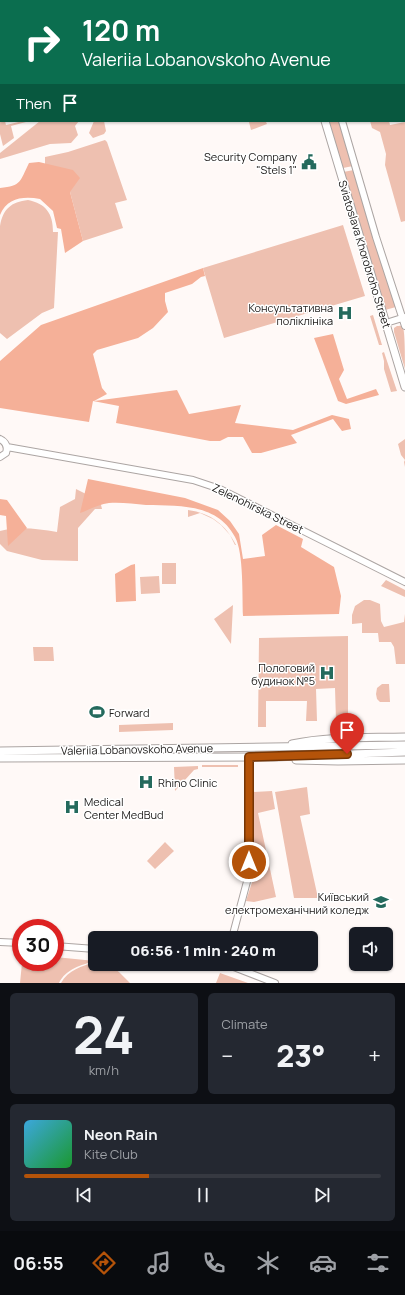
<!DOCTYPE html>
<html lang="en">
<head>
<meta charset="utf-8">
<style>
	:root { --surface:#171b24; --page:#242831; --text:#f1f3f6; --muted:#9ea1a6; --line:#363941; --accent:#b45309 }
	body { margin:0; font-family:Manrope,sans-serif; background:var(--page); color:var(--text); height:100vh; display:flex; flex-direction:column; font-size:15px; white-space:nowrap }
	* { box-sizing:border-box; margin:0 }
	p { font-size:13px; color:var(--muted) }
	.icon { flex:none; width:22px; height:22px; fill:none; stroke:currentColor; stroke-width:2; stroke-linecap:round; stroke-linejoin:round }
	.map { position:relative; height:983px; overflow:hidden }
	.side { display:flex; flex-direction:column; gap:10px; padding:10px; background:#0d0f14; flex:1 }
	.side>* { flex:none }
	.hud { position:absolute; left:0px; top:0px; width:405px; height:122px; box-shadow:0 1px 3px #0004; background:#0b6e4f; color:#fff; overflow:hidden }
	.fabs { position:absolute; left:349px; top:927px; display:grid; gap:8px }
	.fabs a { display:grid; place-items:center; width:44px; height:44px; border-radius:6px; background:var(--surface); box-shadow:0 1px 3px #0004; font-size:20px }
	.speed { position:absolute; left:12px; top:919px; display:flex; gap:8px; font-size:20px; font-weight:700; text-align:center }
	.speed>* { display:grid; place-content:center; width:52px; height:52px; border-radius:50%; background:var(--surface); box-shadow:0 1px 3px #0004; line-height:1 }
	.speed .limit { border:6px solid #d22; background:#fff; color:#111 }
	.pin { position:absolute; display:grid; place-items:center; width:34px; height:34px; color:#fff; margin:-41px -17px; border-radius:50% 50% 50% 0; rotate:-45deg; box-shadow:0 0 4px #0007 }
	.pin .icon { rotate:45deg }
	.me { position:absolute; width:44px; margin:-22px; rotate:0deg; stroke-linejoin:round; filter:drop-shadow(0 0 3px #0008) }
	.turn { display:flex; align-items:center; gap:14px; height:84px; padding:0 16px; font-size:18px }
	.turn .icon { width:52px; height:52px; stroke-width:2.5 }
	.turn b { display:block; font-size:28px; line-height:34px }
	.then { display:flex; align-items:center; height:38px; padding:0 16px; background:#0003; gap:8px; font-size:15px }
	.big { font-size:30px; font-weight:800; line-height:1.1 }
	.side .tile { flex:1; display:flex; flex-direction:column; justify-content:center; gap:6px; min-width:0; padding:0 14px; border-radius:6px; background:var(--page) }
	.side .dial { align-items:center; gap:0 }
	.dial b { font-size:52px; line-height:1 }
	.song { display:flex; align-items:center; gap:12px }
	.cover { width:48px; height:48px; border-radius:6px; background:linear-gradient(135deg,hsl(200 70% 55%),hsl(130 70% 35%)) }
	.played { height:4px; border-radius:2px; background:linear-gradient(90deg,var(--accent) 35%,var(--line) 35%) }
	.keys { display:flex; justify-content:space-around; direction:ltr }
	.heat { display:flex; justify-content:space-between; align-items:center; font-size:22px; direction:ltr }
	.side .tiles { flex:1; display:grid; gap:10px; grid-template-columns:1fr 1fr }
	.tile:last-child { grid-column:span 2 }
	.trip { position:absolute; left:88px; top:931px; width:230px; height:40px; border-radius:6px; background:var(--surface); box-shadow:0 1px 3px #0004; font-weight:800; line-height:40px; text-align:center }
	.tab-bar { display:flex; height:64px; justify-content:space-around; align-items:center; background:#090b0e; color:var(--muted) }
	.tab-bar .icon { width:28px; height:28px }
	.tab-bar .on { color:var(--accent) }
	.tab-bar b { font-size:18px; color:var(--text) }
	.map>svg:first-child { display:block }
	.green { fill:#eec0b0 }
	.forest { fill:#f5b098 }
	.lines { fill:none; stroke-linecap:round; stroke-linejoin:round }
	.minor-casing { stroke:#aca5a3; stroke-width:8 }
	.major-casing { stroke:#aca5a3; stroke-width:9 }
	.minor { stroke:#fff; stroke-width:6 }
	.major { stroke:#fff; stroke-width:7 }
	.route-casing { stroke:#753606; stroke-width:10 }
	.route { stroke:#b45309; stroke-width:7 }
	.labels { text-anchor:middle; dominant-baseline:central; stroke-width:3; stroke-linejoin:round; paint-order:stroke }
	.poi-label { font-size:11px; fill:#22201f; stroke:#fff; text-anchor:end }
	.street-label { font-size:11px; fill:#22201f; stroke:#fff }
</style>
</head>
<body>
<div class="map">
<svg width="405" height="983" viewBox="0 0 405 983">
	<rect width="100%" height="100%" fill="#fff9f7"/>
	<path class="green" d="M0 96 1 121H5L6 125 23 121 26 122 11 126 14 138 3 146 0 134Z
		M40 121H79L75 126 78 135 71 143 50 144 0 159V153Z
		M94 121H104L106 131 104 134 93 138 89 133Z
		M251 121H269L266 122 267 124 251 130 249 122Z
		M328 121H339L353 166 343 168Z
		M370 121H389L390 125 405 122V221L401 222 385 165 386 154 380 132 372 128Z
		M105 140 107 142 127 200 115 203 123 228 83 241 70 192 48 165 45 164V157L68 152Z
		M354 170 396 307 385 310 343 172Z
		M28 200C46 204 53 213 53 232H58L54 308 42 313 7 339 0 333V226C3 209 11 202 28 200Z
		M343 225 365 296 224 338 203 268Z
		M373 315 382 345H379L370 316Z
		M397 326C399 326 401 325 403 327 405 333 405 360 405 369L394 332V328Z
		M384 352 397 391 391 392 384 369V361L382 353Z
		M405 439V467L404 462 405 460 401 455 398 444Z
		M76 489 100 501 102 509H95L78 528V561L42 560 7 551 0 544V531C19 526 38 529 57 532L60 507 75 499Z
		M188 510C211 513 226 525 236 545H235L230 535 221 525 213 519 200 513 188 517Z
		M162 563H176V584H162Z
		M159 576 160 593 141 594 140 577Z
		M386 580 405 590V597L381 586Z
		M364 600H370L380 604 381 621 384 627 404 622 405 614V664H396L394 647 391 642H379L378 633H362V623L352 624V615L355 606Z
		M233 605 231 644 214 619Z
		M348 636V719L336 720 335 688 316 689 317 721H306L307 701H266V727H258L259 638Z
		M33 647H53L54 661H34Z
		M382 684H389L390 702H380L377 699 376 694 377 688Z
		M173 723V730L119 732V725Z
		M202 765H238V767H202Z
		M198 766V769L194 770 175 791 174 767Z
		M307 787 310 814 300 816 318 898H294L275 792Z
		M272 791 275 809 258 813 276 897 254 902 246 901 254 876 253 792Z
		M165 842 174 851 155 869 147 861Z
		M55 957 95 961C81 965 66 969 59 983H20L22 963H28V962H55Z
		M95 962V964H108L119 972 130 983H61C68 970 82 966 95 962Z
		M220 973 248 983H216Z"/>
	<path class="forest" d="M39 162 73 170 80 178 70 192 83 241 65 253 61 229 57 228 53 211 40 199C23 196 7 198 0 215V188C22 186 20 181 29 163Z
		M203 268 205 276 201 277 192 284 165 293V301L168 312 153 328 138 338 97 350 93 354 102 388 107 394 94 401 177 390 189 414 241 405 235 423 293 430 332 415 349 419 351 429 342 431 333 419 291 435 297 443 261 453H252L243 437H228L220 441H210L116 423 119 406 93 401 89 422 0 408V361L41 325Z
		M333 334 344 370 339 379 347 399 376 389 379 395 346 404 338 401 314 338Z
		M88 479 185 498 218 510 230 521 239 534 243 559 265 556 262 535 276 525 303 539 301 547 334 567 341 596 339 614 243 616C242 597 244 553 235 537 217 503 179 506 146 505 134 504 121 502 109 503 99 504 89 510 80 513Z
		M0 499 7 500 27 528 8 546 6 516 0 515Z
		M135 564 136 601 116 602 115 574 131 565Z"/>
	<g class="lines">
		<g class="minor-casing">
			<path id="minor" d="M305 0V1
				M6 1 8 0
				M0 4 1 3
				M342 121 376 237 405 326
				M386 323 405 317
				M0 439C6 442 8 447 6 453L0 457
				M7 447 193 480 220 489 405 582
				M232 938 249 874V757
				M0 942 21 943
				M55 946 95 949
				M226 964 275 983"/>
		</g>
		<g class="major-casing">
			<path id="major" d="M287 0V1
				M325 121 405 387
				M292 744C329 736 367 738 405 737
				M0 751 405 745
				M0 758 274 757 405 752
				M296 760 338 761 405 760"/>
		</g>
		<use href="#minor" class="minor"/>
		<use href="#major" class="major"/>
	</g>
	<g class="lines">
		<g class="route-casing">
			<path id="route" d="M249 862V757L347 754"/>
		</g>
		<use href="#route" class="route"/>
	</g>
	<defs>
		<g id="civic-bare" transform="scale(1.2)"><path d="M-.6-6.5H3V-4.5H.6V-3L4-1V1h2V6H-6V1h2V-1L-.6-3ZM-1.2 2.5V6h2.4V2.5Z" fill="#246a5d" stroke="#fff" stroke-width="2.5" paint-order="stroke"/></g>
		<g id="hospital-bare" transform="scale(1.2)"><path d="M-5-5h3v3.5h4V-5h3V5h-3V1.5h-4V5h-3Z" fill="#246a5d" stroke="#fff" stroke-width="2.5" paint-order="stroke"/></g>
		<g id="stadium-bare" transform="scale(1.2)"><path d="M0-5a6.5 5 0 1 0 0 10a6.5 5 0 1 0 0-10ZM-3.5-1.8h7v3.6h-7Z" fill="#246a5d" stroke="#fff" stroke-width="2.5" paint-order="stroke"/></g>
		<g id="university-bare" transform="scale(1.2)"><path d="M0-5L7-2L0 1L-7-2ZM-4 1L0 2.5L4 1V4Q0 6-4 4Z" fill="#246a5d" stroke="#fff" stroke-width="2.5" paint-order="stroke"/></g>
	</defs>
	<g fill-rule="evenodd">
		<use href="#civic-bare" x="309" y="162"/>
		<use href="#hospital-bare" x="345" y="313"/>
		<use href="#hospital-bare" x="327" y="673"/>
		<use href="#stadium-bare" x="97" y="712"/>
		<use href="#hospital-bare" x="146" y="782"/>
		<use href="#hospital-bare" x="72" y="807"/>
		<use href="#university-bare" x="381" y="902"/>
	</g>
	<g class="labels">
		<g class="poi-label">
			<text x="297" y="156">Security Company<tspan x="297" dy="13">"Stels 1"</tspan></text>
			<text x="333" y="307">Консультативна<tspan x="333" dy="13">поліклініка</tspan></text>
			<text x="315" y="667">Пологовий<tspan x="315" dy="13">будинок №5</tspan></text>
			<text x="109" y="712" text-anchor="start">Forward</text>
			<text x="158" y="782" text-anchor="start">Rhino Clinic</text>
			<text x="84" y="801" text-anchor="start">Medical<tspan x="84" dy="13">Center MedBud</tspan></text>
			<text x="369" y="896">Київський<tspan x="369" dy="13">електромеханічний коледж</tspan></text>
		</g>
		<g class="street-label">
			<text transform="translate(365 254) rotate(73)">Sviatoslava Khorobroho Street</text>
			<text transform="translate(258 508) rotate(26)">Zelenohirska Street</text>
			<text transform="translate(137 749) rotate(-1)">Valeriia Lobanovskoho Avenue</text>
		</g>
	</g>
</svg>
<div class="fabs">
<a><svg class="icon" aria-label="sound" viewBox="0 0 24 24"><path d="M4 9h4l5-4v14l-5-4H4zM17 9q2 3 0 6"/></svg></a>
</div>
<div class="speed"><div class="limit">30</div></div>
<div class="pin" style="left:347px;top:754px;background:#d93025"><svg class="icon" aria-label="arrive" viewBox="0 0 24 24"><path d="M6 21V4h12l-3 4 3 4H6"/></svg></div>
<svg class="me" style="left:249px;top:862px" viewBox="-20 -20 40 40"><circle r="17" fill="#b45309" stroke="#fff" stroke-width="3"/><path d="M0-11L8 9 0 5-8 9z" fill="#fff"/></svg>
<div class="trip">06:56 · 1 min · 240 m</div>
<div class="hud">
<div class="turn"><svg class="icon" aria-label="right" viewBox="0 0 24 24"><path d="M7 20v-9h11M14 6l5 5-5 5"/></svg><div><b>120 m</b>Valeriia Lobanovskoho Avenue</div></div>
<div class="then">Then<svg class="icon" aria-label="arrive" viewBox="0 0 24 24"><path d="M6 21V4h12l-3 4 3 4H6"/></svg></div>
</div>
</div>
<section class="side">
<div class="tiles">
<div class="tile dial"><b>24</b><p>km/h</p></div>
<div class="tile"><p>Climate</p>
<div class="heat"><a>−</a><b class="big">23°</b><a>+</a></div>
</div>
<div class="tile">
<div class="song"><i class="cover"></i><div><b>Neon Rain</b><p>Kite Club</p></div></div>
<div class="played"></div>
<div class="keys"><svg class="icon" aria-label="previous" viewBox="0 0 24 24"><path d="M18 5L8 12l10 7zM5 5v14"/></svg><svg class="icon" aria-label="pause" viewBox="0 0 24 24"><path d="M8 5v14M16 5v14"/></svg><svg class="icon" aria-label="next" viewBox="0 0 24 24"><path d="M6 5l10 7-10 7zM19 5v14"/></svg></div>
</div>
</div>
</section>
<nav class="tab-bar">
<b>06:55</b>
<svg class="icon on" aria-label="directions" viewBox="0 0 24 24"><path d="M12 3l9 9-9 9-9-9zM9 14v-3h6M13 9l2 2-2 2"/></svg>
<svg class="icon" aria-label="music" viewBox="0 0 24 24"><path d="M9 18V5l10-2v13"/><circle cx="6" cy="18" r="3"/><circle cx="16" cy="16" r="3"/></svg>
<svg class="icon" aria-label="phone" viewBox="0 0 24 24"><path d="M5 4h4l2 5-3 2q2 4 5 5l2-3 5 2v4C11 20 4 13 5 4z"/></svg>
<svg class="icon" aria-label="climate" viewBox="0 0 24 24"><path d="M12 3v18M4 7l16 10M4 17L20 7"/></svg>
<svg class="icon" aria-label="car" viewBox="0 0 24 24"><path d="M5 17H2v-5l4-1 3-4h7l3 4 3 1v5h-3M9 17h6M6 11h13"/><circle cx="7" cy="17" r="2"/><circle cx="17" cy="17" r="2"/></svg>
<svg class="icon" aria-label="filters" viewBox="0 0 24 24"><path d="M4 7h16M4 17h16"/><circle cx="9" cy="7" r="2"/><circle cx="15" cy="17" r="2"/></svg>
</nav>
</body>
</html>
